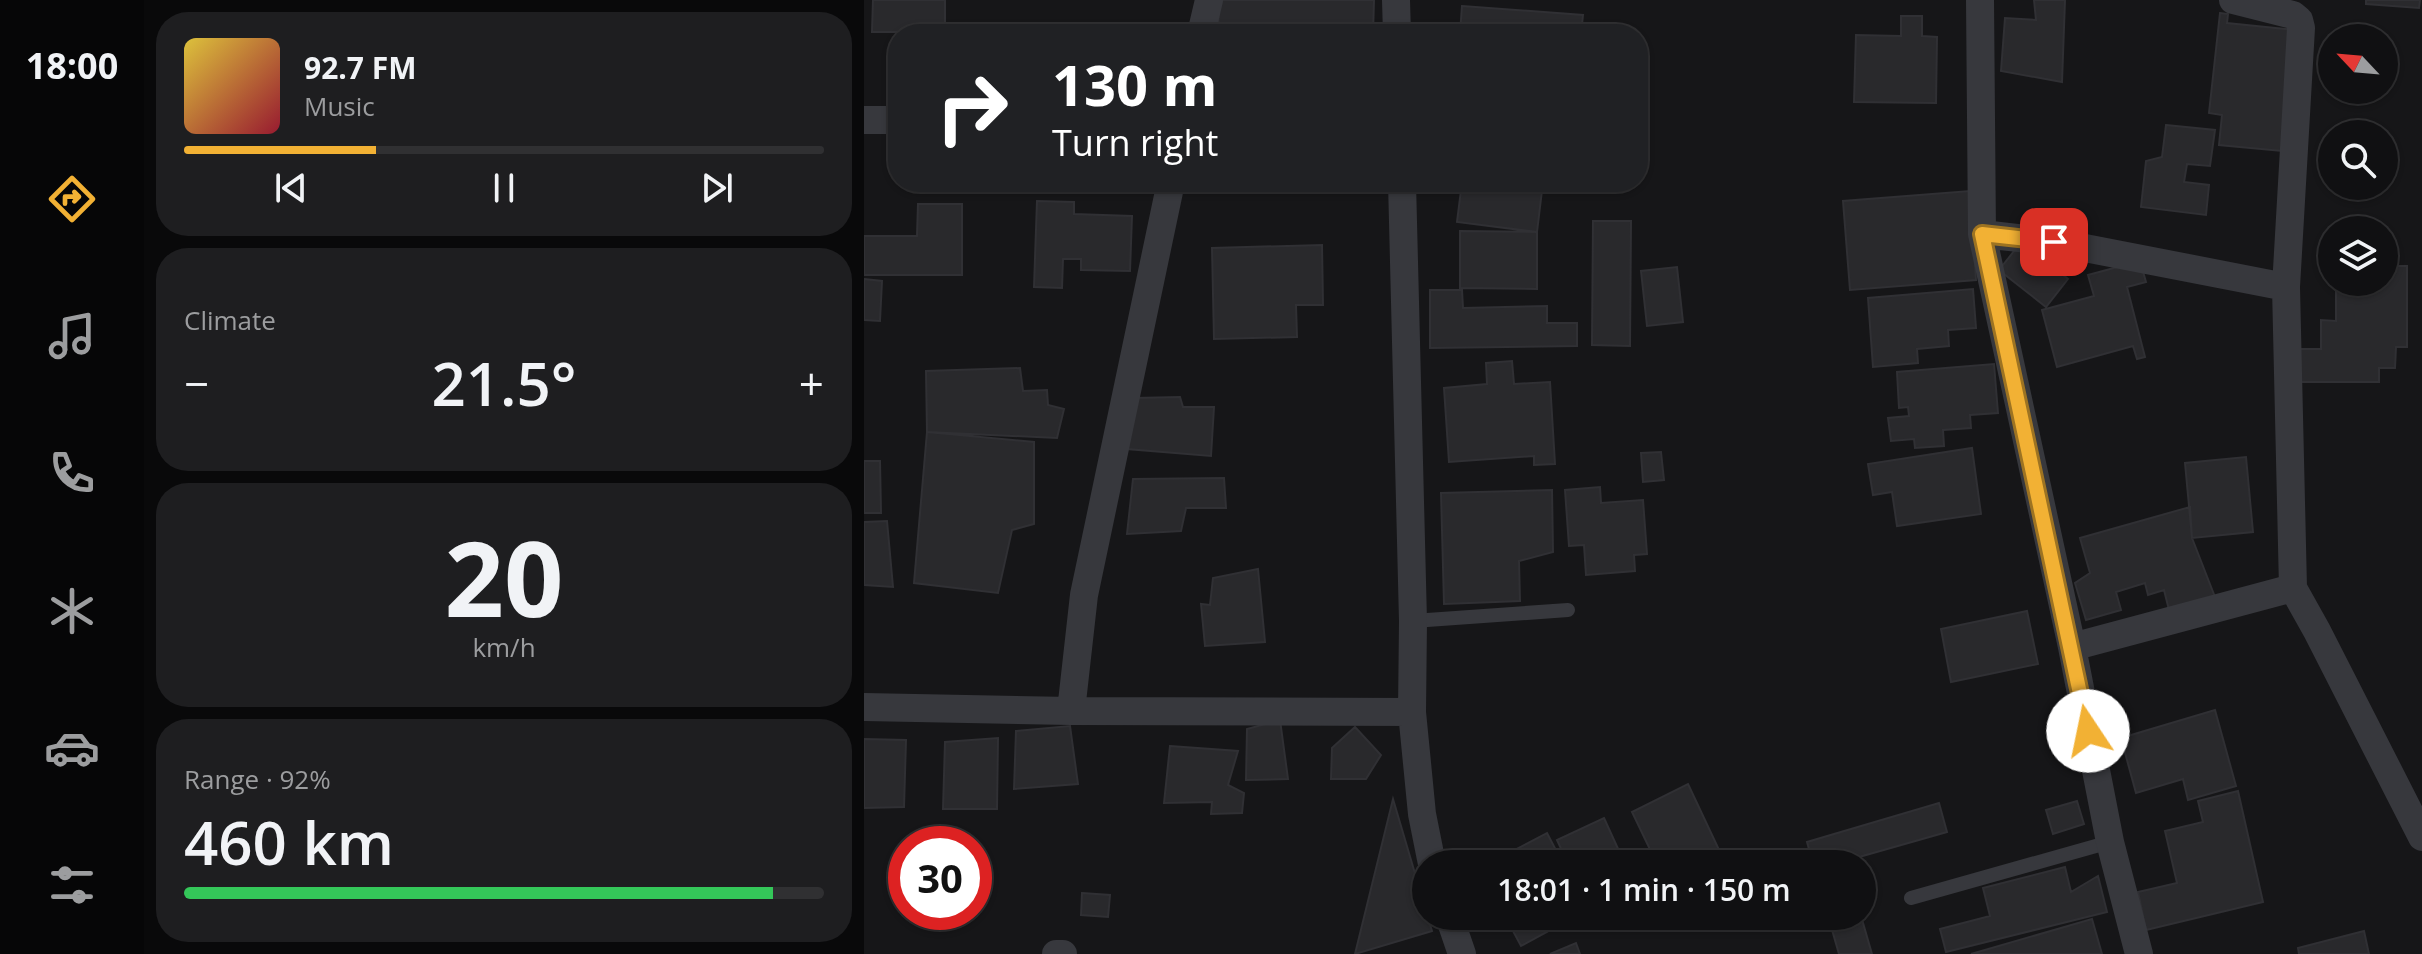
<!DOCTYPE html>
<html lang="en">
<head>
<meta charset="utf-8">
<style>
	:root { --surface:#101012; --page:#1e1e20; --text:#f1f3f6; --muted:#9c9d9f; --line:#303032; --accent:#f2b134 }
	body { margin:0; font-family:"Open Sans",sans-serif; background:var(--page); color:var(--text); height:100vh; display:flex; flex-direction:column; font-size:30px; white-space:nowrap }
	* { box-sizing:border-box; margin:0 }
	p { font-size:26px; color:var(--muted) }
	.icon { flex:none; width:44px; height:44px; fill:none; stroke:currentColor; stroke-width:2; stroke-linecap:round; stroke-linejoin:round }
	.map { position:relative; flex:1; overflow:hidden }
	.details { display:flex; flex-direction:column; gap:12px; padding:12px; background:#09090a; width:720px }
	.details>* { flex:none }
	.top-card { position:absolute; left:24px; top:24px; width:760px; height:168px; border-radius:32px; box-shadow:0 2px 6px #0004,0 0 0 2px var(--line); background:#202124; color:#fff; overflow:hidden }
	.needle { width:52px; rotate:296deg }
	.fabs { position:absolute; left:1454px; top:24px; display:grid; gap:16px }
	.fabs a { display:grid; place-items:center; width:80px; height:80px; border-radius:50%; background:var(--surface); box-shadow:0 2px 6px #0004,0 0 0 2px var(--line); font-size:40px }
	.speed { position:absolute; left:24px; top:826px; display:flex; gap:16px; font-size:40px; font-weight:700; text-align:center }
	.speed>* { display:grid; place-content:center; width:104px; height:104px; border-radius:50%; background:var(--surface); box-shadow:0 2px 6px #0004,0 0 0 2px var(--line); line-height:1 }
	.speed .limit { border:12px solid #d22; background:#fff; color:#111 }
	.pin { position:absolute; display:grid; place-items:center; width:68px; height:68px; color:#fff; margin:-34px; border-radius:16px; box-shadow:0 4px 12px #0006 }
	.me { position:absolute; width:88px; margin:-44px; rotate:349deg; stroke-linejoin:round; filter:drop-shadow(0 0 6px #0008) }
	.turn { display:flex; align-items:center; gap:28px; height:168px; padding:0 32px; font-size:36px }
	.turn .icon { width:104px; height:104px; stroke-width:2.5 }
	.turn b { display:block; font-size:56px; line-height:68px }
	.big { font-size:60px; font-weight:600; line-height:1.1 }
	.details .widget { flex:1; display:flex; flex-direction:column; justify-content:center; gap:12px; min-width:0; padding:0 28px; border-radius:32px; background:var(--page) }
	.details .dial { align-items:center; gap:0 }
	.dial b { font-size:104px; line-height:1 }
	.song { display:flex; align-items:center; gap:24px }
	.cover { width:96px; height:96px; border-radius:12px; background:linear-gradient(135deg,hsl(50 70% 55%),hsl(350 70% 35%)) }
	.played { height:8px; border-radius:4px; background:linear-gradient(90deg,var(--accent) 30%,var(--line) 30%) }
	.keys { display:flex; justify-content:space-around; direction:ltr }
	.heat { display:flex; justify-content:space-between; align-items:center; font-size:44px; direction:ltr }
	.charge { height:12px; border-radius:6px; background:linear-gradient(90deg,#34c759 92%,var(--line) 0) }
	.trip { position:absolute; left:548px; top:850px; width:464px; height:80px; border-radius:40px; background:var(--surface); box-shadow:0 2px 6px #0004,0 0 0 2px var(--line); font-weight:600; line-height:80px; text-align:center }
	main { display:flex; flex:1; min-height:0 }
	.tabs { display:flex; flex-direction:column; width:144px; justify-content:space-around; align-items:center; background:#060607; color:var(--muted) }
	.tabs .icon { width:56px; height:56px }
	.tabs .selected { color:var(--accent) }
	.tabs b { font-size:36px; color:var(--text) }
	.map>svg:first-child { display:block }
	.building { fill:#29292c; stroke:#303034; stroke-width:2 }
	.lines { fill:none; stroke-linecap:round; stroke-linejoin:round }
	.service { stroke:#37383d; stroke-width:14 }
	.minor { stroke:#37383d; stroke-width:28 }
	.route-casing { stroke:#9d7322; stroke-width:20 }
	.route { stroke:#f2b134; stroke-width:14 }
</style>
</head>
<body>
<main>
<nav class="tabs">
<b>18:00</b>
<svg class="icon selected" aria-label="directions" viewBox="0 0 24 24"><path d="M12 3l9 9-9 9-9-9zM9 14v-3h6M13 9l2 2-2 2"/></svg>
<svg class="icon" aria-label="music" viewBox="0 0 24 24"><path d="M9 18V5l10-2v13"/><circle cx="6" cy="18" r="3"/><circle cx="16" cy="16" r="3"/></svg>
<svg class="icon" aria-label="phone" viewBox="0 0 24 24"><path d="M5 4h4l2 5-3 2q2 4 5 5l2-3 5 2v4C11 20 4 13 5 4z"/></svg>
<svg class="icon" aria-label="climate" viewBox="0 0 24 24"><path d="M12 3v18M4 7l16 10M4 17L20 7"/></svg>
<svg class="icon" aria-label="car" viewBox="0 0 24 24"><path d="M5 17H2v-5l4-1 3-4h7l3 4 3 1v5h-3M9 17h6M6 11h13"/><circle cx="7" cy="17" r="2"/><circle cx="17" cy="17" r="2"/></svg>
<svg class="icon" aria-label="filters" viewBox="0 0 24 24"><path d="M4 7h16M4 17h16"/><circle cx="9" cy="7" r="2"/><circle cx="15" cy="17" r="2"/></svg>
</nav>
<section class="details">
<div class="widget">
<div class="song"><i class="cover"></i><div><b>92.7 FM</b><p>Music</p></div></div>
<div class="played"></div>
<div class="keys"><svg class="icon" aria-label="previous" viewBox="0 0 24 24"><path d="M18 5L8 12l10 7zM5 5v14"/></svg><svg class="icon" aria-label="pause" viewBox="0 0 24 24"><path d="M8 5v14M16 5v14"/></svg><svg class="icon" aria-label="next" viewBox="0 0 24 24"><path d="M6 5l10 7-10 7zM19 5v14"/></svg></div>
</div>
<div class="widget"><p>Climate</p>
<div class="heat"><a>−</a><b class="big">21.5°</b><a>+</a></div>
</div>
<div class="widget dial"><b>20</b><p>km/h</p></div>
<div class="widget"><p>Range · 92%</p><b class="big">460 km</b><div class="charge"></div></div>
</section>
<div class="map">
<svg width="1558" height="954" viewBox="0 0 1558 954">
	<rect width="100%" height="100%" fill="#161618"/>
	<path class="building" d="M9 0H81V32H8Z
		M355 0H510L509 34H354Z
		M1170 0H1201L1198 82 1137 71 1141 18 1172 20Z
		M1502 0H1556L1555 8 1502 4Z
		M598 6 719 15 717 34H596Z
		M1356 13 1364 14 1363 23 1431 30 1418 151 1355 145 1358 115 1345 113Z
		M1037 16H1058V36L1073 37 1072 103 990 102 992 35 1037 36Z
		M1302 125 1351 130 1346 166 1323 164 1320 182 1345 185 1342 215 1277 207 1282 161 1298 157Z
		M598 182H679L673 232 593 222Z
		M1106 191 1112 280 986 290 979 201Z
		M173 201 210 202V214L268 216 266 271 217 270V259H199L198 288 170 287Z
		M54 204H98V275H0V236H53Z
		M729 221H767L766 346 728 345Z
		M596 231 673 232V289L596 288Z
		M1158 241 1204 279 1182 307 1135 270Z
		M458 245 459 305H432L433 337 350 339 348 248Z
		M1276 261 1282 282 1263 287 1281 357 1273 359 1269 346 1193 367 1178 310 1230 296 1224 275Z
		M1520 266H1543V347H1532L1531 368H1515V382H1435V349H1457V320L1472 321V289H1492V282H1520Z
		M813 267 819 322 783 326 777 271Z
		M0 279 18 281 16 321 0 320Z
		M1109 289 1112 328 1084 330 1085 346 1053 349 1054 363 1009 367 1004 298Z
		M566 290H598L599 308 683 306V323H713V346L566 348Z
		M648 361 650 384 686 382 691 464 670 465V456L585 462 580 388 623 384 622 363Z
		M1130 364 1134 413 1106 415 1107 428 1079 430 1080 446 1051 448 1050 439 1027 441 1024 418 1045 416 1044 407 1035 408 1033 372Z
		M156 368 159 391 183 390 184 405 200 409 193 438 63 432 62 371Z
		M316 397 319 407H350L347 456 263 449 270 398Z
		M63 432 170 442V524L148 530 134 593 50 583Z
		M1108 448 1117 514 1033 526 1028 492 1009 495 1004 464Z
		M797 452 800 480 779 482 777 453Z
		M1382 457 1389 532 1328 538 1321 463Z
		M0 461H16L17 513H0Z
		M360 478 362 508H322L317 531 263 534 269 479Z
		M736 487 737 503 779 500 783 554 770 555 771 571 722 575 720 545 705 546 701 490Z
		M688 490 689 552 655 561 656 601 580 604 577 493Z
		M1326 507 1328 538 1351 597 1305 610 1300 590 1284 595 1281 583 1252 592 1257 610 1222 620 1211 583 1226 573 1216 538Z
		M23 521 29 587 0 585V522Z
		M394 569 401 642 341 646 337 604 346 605 349 578Z
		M1163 611 1174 664 1087 682 1077 629Z
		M1351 710 1372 786 1324 800 1319 779 1272 793 1257 738Z
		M416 720 424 779 382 780 383 729Z
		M206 726 214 784 150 789 152 731Z
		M491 727 517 755 502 779H467L468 748Z
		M134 738 133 809H79L81 742Z
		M0 739 42 740 40 807 0 808Z
		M306 746 374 751 364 785 380 793 378 813 347 814 348 802 300 803Z
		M824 784 857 854 836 864H793L768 812Z
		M1374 791 1399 902 1282 930 1274 892 1313 883 1301 831 1339 822 1334 801Z
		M529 799 568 931 491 954Z
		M1213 801 1220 824 1189 834 1182 810Z
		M1075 803 1083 832 981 861 982 864H949L943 842Z
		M740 818 761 864H704L693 840Z
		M683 833 694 854 676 864H624Z
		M1201 867 1207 892 1234 876 1243 912 1082 952 1076 929 1126 916 1119 888Z
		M218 893 246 895 244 917 217 915Z
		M641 916H698L701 922 657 946Z
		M964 916H997L1008 954H975Z
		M1228 919 1238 954H1107Z
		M1500 931 1505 954H1435L1434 948Z
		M712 943 716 954H686Z"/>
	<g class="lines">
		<path class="service" d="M549 621 704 610
			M1047 898 1246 842"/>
		<path class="minor" d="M532 0 533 34
			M1116 0 1118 234 1208 647 1246 842 1275 954
			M337 34 345 0
			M0 120H34
			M538 182 549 621 548 712 558 814 568 864
			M1118 234 1190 242 1422 287 1437 28 1435 20 1429 15 1369 0
			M1422 287 1429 588
			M1208 647 1429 588 1453 631 1558 837
			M0 707 207 711 548 712
			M207 711 220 595 307 182
			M585 916 598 954
			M192 954H199"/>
	</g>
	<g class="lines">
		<g class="route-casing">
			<path id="route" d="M1190 242 1118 234 1224 731"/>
		</g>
		<use href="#route" class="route"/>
	</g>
</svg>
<div class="fabs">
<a><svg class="needle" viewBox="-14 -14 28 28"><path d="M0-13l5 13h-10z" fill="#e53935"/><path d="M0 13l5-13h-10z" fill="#9c9d9f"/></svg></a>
<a><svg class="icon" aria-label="search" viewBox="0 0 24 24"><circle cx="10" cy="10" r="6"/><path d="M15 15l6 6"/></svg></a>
<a><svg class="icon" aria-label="layers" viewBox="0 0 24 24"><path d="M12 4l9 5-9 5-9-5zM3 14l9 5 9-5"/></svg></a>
</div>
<div class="speed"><div class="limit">30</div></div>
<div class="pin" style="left:1190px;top:242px;background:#d93025"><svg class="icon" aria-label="arrive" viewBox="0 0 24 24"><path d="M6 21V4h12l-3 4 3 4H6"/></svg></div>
<svg class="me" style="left:1224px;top:731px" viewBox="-20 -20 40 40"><circle r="19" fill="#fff"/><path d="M0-13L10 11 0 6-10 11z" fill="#f2b134"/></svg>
<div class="trip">18:01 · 1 min · 150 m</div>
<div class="top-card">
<div class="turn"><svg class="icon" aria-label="right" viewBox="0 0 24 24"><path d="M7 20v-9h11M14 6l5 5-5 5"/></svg><div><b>130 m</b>Turn right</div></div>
</div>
</div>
</main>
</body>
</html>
